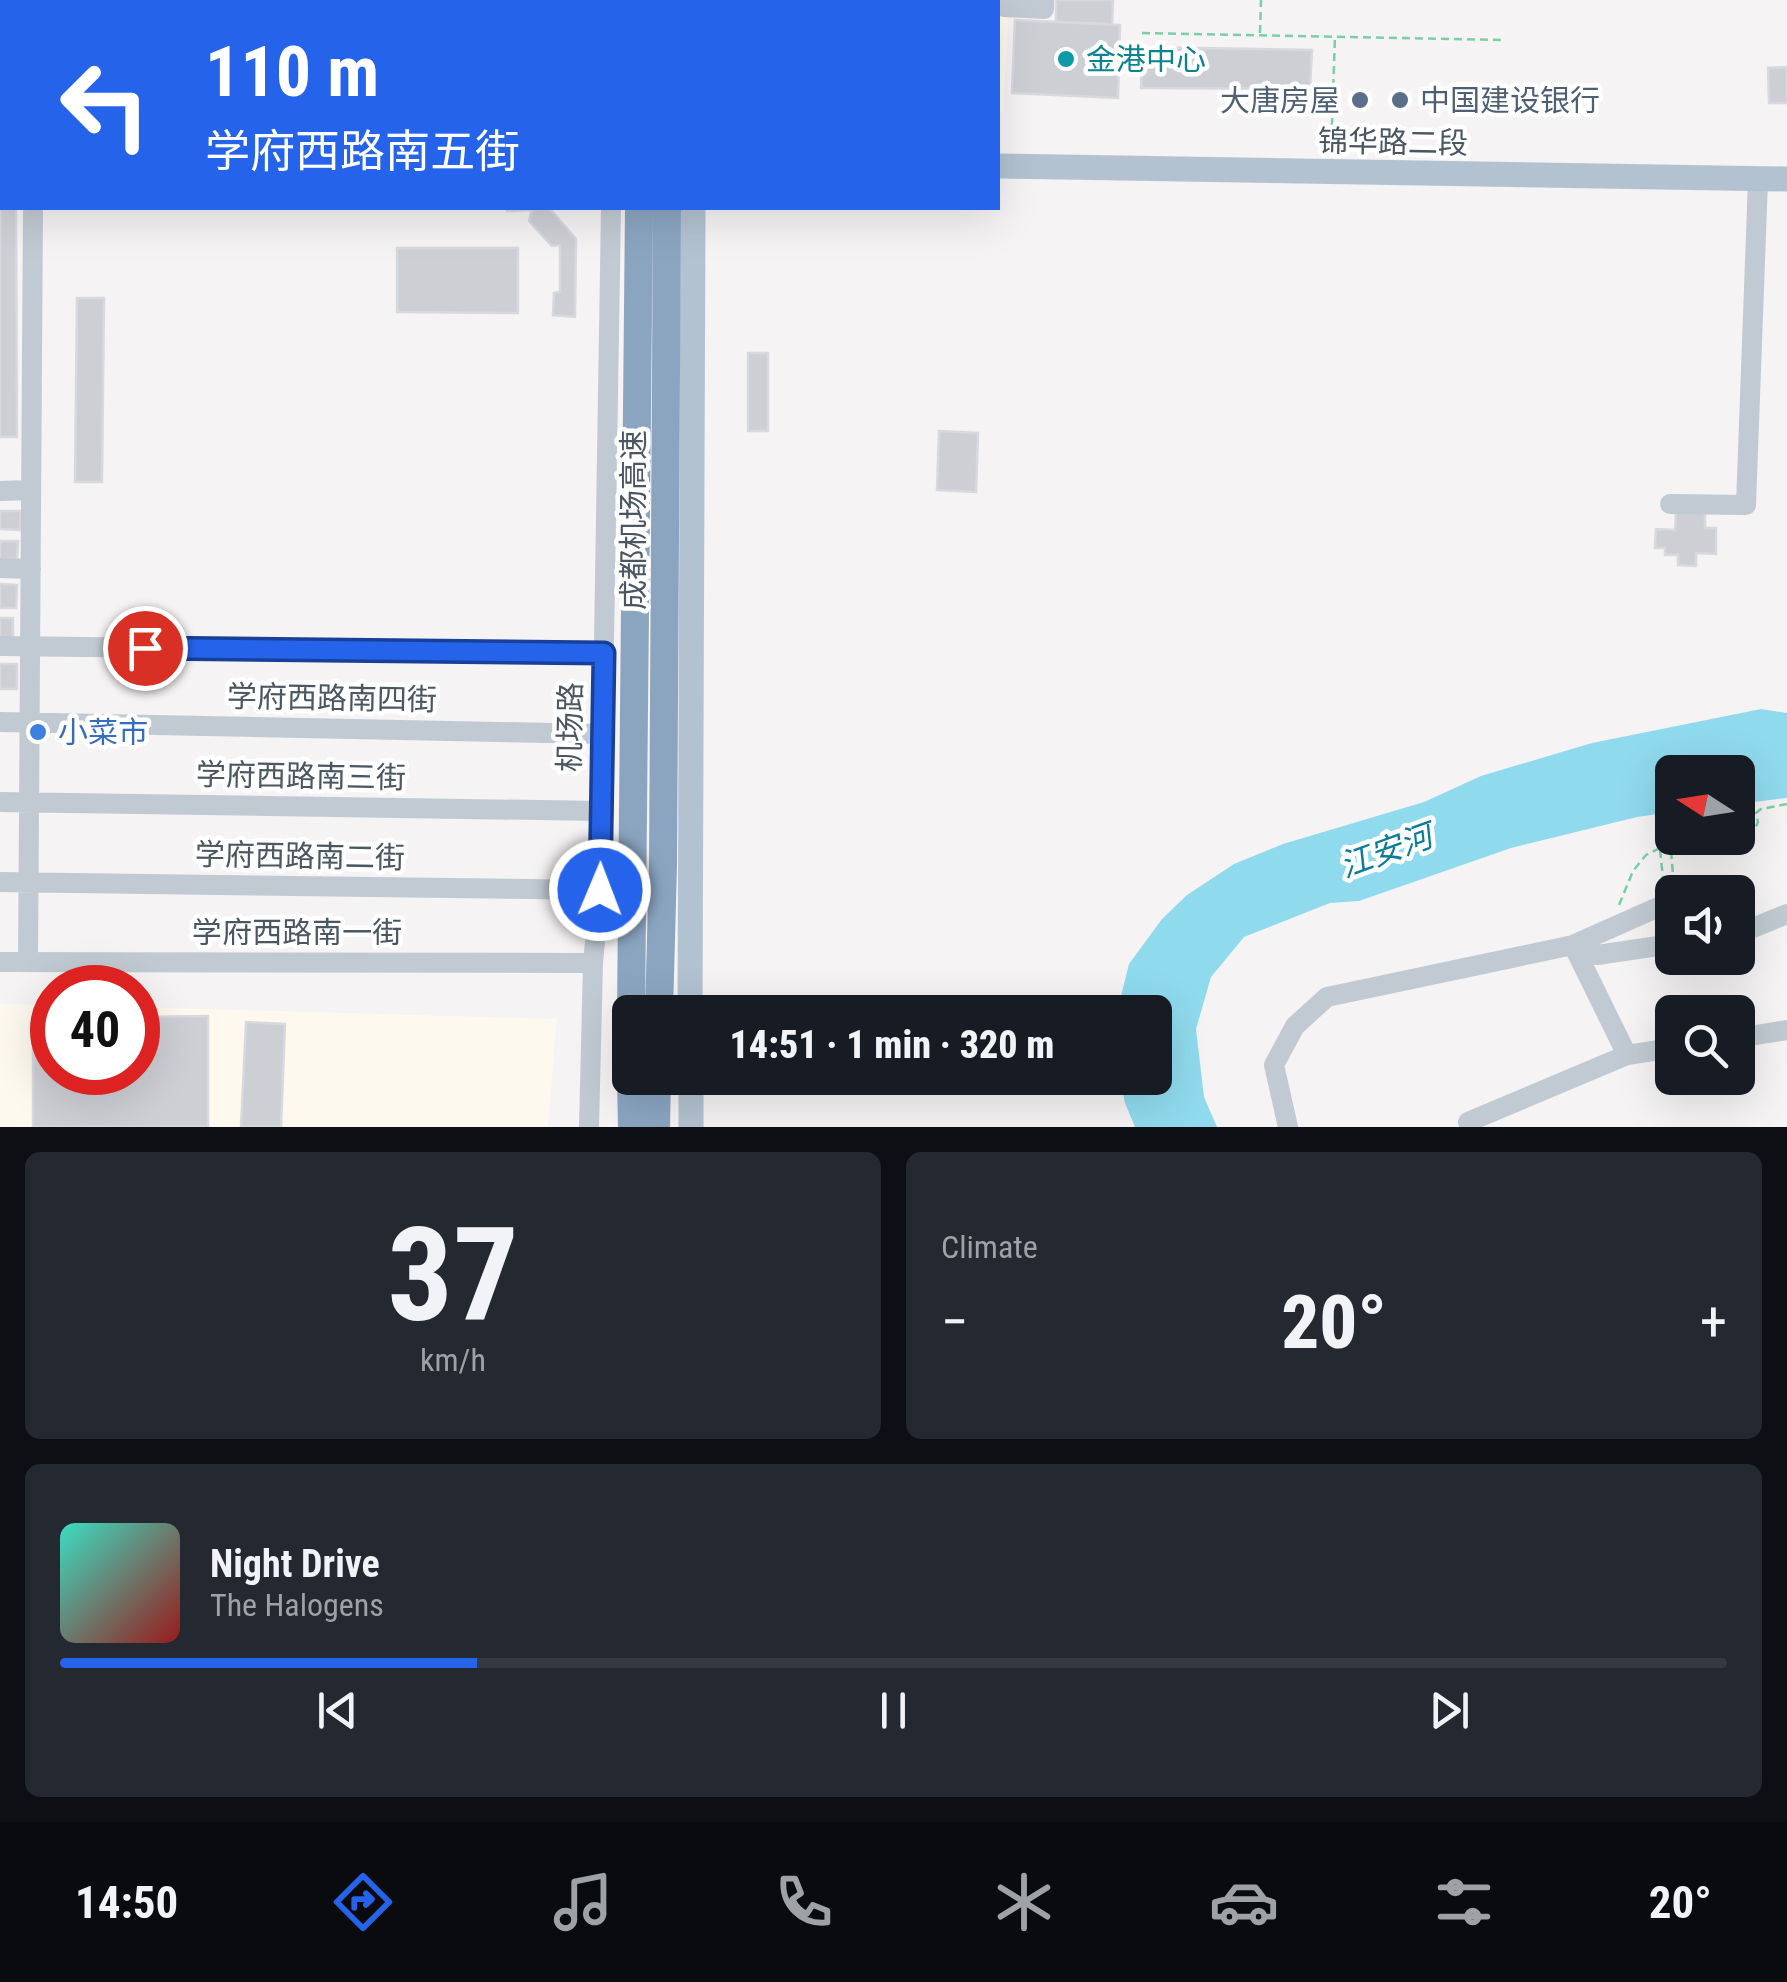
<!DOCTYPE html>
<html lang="en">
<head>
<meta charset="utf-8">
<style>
	:root { --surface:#171b24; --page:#242831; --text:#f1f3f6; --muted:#9ea1a6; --line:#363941; --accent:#2563eb }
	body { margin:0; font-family:"Roboto Condensed","Noto Sans SC",sans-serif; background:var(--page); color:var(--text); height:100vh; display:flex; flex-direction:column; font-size:38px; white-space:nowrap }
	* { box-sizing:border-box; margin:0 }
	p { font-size:32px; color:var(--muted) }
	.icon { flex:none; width:55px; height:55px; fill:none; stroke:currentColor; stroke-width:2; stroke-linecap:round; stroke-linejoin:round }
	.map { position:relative; height:1127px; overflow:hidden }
	.panel { display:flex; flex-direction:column; gap:25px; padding:25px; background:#0d0f14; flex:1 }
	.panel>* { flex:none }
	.top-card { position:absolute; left:0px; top:0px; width:1000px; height:210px; box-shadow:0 10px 40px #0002; background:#2563eb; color:#fff; overflow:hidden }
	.needle { width:65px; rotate:282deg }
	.controls { position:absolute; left:1655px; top:755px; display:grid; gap:20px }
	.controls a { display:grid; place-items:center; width:100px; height:100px; border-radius:15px; background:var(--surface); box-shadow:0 10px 40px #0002; font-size:50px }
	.speed { position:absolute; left:30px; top:965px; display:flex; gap:20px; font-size:50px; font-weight:700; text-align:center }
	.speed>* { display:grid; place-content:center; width:130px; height:130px; border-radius:50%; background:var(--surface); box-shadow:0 10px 40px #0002; line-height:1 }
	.speed .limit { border:15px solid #d22; background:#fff; color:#111 }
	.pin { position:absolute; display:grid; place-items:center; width:85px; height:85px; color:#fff; margin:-42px; border:5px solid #fff; border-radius:50%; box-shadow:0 2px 10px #0007 }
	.me { position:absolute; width:110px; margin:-55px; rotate:1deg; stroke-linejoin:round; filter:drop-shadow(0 0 8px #0008) }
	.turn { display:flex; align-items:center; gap:35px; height:210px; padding:0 40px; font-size:45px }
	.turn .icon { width:130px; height:130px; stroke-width:2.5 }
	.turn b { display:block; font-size:70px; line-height:85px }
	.big { font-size:75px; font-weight:800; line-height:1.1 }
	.panel .card { flex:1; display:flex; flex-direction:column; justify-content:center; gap:15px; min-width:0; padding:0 35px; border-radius:15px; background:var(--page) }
	.panel .dial { align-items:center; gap:0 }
	.dial b { font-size:130px; line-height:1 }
	.song { display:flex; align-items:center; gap:30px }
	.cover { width:120px; height:120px; border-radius:15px; background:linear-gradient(135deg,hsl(170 70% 55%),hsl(0 70% 35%)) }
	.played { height:10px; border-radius:5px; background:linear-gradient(90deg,var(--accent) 25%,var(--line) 25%) }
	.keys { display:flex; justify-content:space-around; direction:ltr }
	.heat { display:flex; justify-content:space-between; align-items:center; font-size:55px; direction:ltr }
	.panel .tiles { flex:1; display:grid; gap:25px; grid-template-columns:1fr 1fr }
	.card:last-child { grid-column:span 2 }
	.trip { position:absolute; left:612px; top:995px; width:560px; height:100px; border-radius:15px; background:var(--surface); box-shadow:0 10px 40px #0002; font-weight:800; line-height:100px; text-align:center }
	.tabs { display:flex; height:160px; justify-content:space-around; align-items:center; background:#090b0e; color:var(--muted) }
	.tabs .icon { width:70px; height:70px }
	.tabs .active { color:var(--accent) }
	.tabs b { font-size:45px; color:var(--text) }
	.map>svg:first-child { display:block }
	.commercial { fill:#fdf9ef }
	.education { fill:#e6e4e5 }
	.water { fill:#90daee }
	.building { fill:#cdcfd5; stroke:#d7d9de; stroke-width:2.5 }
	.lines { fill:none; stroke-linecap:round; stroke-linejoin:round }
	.path { stroke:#7ad0a6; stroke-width:2.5; stroke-dasharray:8 5; stroke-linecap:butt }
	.minor { stroke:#c1cad2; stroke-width:20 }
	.major { stroke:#b3c2d1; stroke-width:25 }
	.highway { stroke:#8ba5c1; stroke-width:28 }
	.route-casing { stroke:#184099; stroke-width:25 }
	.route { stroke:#2563eb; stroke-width:18 }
	.culture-dot { fill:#0f9aa8; stroke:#fff; stroke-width:4 }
	.service-dot { fill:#5c6f8a; stroke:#fff; stroke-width:4 }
	.shop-dot { fill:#3f7fe0; stroke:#fff; stroke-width:4 }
	.labels { text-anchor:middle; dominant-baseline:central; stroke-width:9; stroke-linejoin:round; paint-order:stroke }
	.culture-label { font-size:30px; fill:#0d838f; stroke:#fff; text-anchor:start }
	.service-label { font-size:30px; fill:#4e5e75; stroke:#fff; text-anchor:end }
	.street-label { font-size:30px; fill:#4a5661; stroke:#fff }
	.shop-label { font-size:30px; fill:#366cbe; stroke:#fff; text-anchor:start }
	.water-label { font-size:32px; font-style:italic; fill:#0c7c9b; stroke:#fff }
</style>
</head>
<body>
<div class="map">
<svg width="1787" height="1127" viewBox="0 0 1787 1127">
	<rect width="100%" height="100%" fill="#f5f3f3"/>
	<path class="commercial" d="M752 0H1022L1009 8 1003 112H998V2H752Z
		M0 1004 52 1005V1072H138V1007L557 1019 548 1127H0Z"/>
	<path class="education" d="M0 0H139V2H2V124H0Z"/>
	<path class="water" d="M1761 709 1787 713V798L1738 804V772H1672V812L1637 817 1511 848 1359 901 1330 903 1244 937 1211 977 1196 1029 1204 1097 1217 1127H1135L1125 1103 1120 1078H1155V1012H1117L1129 964 1162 919 1187 895 1234 864 1283 844 1424 802 1481 776 1592 743Z"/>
	<path class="building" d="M363 0H436V2H363Z
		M776 0H872L867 2H776Z
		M1056 0H1113L1112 24 1056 22Z
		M1015 20 1120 25 1118 98 1012 93Z
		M1142 47 1312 50 1310 89 1141 88Z
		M1787 67V103H1769L1768 68Z
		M0 201H2V208H16L17 437H0Z
		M507 208H549L576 239 575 317 553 315 554 293 560 292V245L552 246 529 221 532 210 507 211Z
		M397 248H518V313L397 312Z
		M77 298H104L102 482H75Z
		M748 353H768V431H748Z
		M939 431 978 433 976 492 937 490Z
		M0 511H21L20 530 0 529Z
		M1676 512H1705V528H1716V554L1696 553V566L1678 565V555H1665V548H1655L1656 529 1675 530Z
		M0 541H18L17 559H0Z
		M0 584 17 585 16 608H0Z
		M0 618H13V638H0Z
		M0 664H17V689H0Z
		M208 1016V1127H33V1017H52V1072H138V1017Z
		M246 1022 285 1024 281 1127H241Z"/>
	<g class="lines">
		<path class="path" d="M1142 33 1503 40
			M1260 33 1261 0
			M1331 152 1335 36
			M1660 850 1664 887
			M1671 851 1674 886
			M1619 905 1633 871 1646 855 1660 848 1671 851H1723L1747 845 1758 822 1756 813 1761 809 1787 804"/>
		<path class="minor" d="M339 0V2
			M613 2V0
			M1004 7 1044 9V0
			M0 491 31 490
			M1670 504 1746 505 1758 180
			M0 568 31 569
			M0 646 604 653
			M0 722 602 734
			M0 802 601 811
			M0 882 600 890
			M1738 934 1787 914
			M1573 945 1627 1055
			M1573 945 1597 955 1672 944
			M0 962 593 963
			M28 962 33 208
			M1738 1038 1787 1030
			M589 1127 593 963 600 890 611 208
			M1288 1127 1274 1065 1295 1026 1327 997 1573 945 1672 901
			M1471 1127 1468 1122 1627 1055 1672 1048"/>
		<path class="major" d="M698 2 699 0
			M0 160H2
			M998 166 1787 179
			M690 1012 693 208
			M691 1078V1127"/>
		<path class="highway" d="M641 2V0
			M671 2V0
			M631 1012 639 208
			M659 1012 663 865 667 208
			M631 1078 632 1127
			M656 1127 657 1078"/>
	</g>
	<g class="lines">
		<g class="route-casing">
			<path id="route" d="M145 648 604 653 600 890"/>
		</g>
		<use href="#route" class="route"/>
	</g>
	<circle class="culture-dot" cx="1066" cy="59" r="10"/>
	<g class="service-dot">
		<circle cx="1360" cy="100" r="10"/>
		<circle cx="1400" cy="100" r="10"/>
	</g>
	<circle class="shop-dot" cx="38" cy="732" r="10"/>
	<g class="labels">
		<g class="culture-label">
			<text x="1086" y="59">金港中心</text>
		</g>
		<g class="service-label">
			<text x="1340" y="100">大唐房屋</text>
			<text x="1420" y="100" text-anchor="start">中国建设银行</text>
		</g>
		<g class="street-label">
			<text transform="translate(1393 142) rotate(1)">锦华路二段</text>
			<text transform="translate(633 520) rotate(-90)">成都机场高速</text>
			<text transform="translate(332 698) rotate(1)">学府西路南四街</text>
			<text transform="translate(570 727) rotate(-89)">机场路</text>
			<text transform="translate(301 776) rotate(1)">学府西路南三街</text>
			<text transform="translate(300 856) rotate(1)">学府西路南二街</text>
			<text x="297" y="932">学府西路南一街</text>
		</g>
		<g class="shop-label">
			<text x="58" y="732">小菜市</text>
		</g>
		<g class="water-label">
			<text transform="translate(1386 851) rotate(-20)">江安河</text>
		</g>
	</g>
</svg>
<div class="controls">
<a><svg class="needle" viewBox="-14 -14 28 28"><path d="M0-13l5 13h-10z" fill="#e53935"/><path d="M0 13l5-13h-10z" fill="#9ea1a6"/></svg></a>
<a><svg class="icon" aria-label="sound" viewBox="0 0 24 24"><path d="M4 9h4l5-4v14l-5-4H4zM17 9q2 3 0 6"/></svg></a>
<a><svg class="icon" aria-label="search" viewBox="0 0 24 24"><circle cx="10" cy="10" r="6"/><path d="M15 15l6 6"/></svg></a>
</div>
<div class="speed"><div class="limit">40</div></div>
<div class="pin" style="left:145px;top:648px;background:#d93025"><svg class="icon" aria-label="arrive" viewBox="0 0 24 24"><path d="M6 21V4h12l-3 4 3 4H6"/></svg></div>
<svg class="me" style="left:600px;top:890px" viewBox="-20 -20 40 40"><circle r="17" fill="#2563eb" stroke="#fff" stroke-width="3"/><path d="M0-11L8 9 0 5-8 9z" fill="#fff"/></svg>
<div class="trip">14:51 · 1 min · 320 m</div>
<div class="top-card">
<div class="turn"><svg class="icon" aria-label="left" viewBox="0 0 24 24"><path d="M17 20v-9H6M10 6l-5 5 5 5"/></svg><div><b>110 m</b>学府西路南五街</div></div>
</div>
</div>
<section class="panel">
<div class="tiles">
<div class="card dial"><b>37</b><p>km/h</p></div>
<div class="card"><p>Climate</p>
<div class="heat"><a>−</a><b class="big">20°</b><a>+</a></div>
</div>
<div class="card">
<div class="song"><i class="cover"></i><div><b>Night Drive</b><p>The Halogens</p></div></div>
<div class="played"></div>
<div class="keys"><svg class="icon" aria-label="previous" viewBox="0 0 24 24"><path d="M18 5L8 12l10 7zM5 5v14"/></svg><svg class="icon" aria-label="pause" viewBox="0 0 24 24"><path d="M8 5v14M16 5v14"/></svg><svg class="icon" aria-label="next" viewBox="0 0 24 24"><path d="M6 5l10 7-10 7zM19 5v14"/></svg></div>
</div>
</div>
</section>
<nav class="tabs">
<b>14:50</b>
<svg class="icon active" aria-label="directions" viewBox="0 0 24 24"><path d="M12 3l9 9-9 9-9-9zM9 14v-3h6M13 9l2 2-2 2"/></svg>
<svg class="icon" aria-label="music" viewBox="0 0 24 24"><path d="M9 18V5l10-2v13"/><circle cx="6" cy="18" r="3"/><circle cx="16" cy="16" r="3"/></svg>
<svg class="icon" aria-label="phone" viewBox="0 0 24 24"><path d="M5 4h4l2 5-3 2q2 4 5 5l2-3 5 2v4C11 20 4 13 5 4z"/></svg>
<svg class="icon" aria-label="climate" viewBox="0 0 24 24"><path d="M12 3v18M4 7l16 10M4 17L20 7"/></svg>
<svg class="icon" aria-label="car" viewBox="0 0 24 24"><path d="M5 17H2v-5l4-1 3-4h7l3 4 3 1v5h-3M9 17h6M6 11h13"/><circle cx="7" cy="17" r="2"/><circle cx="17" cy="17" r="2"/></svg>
<svg class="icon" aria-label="filters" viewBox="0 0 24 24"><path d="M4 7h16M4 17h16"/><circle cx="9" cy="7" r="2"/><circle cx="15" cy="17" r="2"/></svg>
<b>20°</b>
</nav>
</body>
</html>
